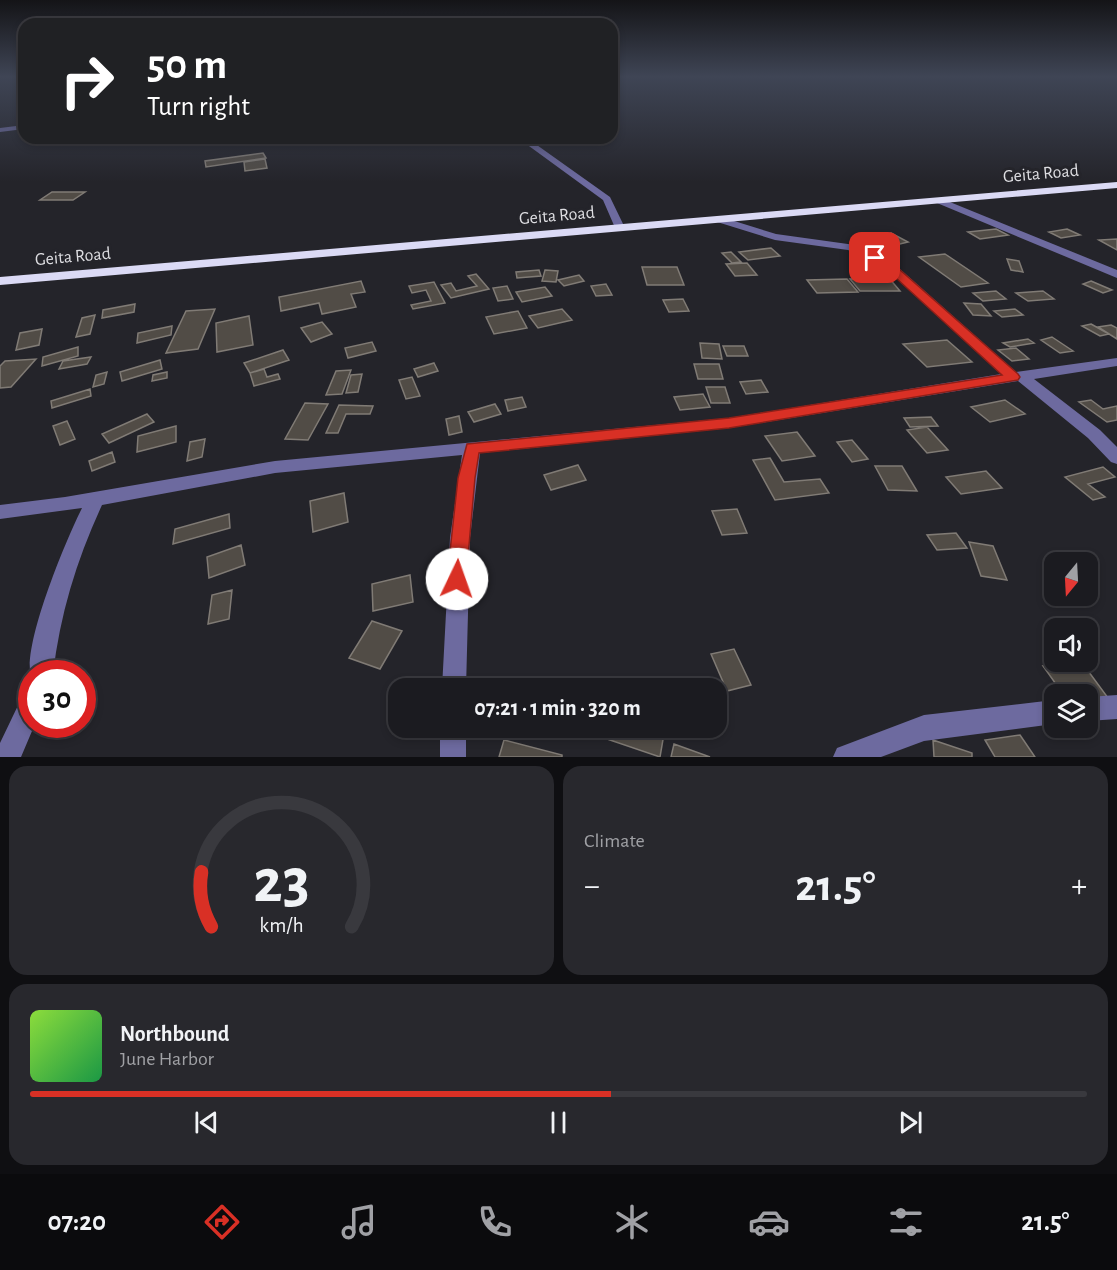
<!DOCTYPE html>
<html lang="en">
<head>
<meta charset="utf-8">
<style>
	:root { --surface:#1b1b20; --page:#28282d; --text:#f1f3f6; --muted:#a0a1a5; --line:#39393e; --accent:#d93025 }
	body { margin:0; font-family:"Alegreya Sans",sans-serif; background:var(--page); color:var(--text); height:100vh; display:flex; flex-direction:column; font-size:22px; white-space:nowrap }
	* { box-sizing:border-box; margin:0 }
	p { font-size:20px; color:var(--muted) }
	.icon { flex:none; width:33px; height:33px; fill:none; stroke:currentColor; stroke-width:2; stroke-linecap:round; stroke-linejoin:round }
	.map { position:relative; height:757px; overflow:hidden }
	.details { display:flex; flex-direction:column; gap:9px; padding:9px; background:#0f0f12; flex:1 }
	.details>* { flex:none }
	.banner { position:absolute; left:18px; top:18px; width:600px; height:126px; border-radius:18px; box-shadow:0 3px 9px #0003,0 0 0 2px var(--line); background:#202124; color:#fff; overflow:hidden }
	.needle { width:39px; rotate:198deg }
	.controls { position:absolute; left:1044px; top:552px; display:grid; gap:12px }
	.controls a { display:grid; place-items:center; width:54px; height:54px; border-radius:12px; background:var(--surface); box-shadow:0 3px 9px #0003,0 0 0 2px var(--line); font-size:30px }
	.speed { position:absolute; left:18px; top:660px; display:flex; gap:12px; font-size:30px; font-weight:700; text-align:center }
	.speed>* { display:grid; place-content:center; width:78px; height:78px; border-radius:50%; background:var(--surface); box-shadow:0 3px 9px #0003,0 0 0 2px var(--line); line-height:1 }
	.speed .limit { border:9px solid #d22; background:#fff; color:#111 }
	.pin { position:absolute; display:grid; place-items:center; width:51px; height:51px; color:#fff; margin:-26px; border-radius:12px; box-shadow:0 3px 9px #0006 }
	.me { position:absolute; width:66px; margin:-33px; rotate:3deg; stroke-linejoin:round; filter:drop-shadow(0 0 4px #0008) }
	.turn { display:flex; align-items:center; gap:21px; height:126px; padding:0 30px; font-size:27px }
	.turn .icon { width:78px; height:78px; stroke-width:2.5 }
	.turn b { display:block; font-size:42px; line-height:51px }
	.big { font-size:45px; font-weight:700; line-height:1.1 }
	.details .tile { flex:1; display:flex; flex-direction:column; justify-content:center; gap:9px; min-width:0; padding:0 21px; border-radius:18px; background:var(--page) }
	.details .dial { align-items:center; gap:0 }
	.dial svg { height:156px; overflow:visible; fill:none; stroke:var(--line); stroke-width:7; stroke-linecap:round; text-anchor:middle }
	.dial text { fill:var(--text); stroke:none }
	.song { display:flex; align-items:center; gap:18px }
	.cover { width:72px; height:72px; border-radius:9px; background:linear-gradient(135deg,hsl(90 70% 55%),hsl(140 70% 35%)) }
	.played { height:6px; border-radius:3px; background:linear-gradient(90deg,var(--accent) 55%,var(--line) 55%) }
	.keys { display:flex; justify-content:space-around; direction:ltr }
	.heat { display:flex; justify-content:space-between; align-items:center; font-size:33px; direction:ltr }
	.details .tiles { flex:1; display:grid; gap:9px; grid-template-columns:1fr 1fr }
	.tile:last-child { grid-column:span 2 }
	.trip { position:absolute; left:388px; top:678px; width:339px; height:60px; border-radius:18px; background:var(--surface); box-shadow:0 3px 9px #0003,0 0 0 2px var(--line); font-weight:700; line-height:60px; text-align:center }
	.dock { display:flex; height:96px; justify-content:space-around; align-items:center; background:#0b0b0d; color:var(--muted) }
	.dock .icon { width:42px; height:42px }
	.dock .current { color:var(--accent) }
	.dock b { font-size:27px; color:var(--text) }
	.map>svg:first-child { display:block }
	.building { fill:#514c46; stroke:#807b75; stroke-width:1.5 }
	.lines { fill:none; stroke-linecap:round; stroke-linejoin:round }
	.minor { fill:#6d6a9f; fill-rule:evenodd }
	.highway { fill:#dbdaf5; fill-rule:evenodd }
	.route { fill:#d93025; stroke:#8d1f18; stroke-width:1.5 }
	.labels { text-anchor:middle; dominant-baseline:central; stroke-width:6; stroke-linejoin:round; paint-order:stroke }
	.far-street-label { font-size:18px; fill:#dddde1; stroke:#24242a }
</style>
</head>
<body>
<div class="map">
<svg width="1117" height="757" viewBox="0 0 1117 757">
	<rect width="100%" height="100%" fill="#24242a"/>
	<path class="building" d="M263 153 266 158 206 167 205 161Z
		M265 159 267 168 245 171 244 162Z
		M52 192H85L73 200H40Z
		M996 229 1008 235 980 239 968 232Z
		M1067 229 1080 235 1061 238 1049 232Z
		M891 233 908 242 896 245 879 236Z
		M1117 239V250L1099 240Z
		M771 248 780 256 748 260 739 252Z
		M731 252 741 262 732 263 722 253Z
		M945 254 988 283 961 287 919 257Z
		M1007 259 1019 261 1023 272 1011 270Z
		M747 263 757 275 735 276 726 264Z
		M642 267H677L684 285H647Z
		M539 270 541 276 517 278 516 272Z
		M545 270 558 271 556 282 542 281Z
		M476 274 489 289 451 298 441 285 451 283 456 291 477 286 468 276Z
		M579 275 584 281 564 286 558 280Z
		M889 278 900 291H860L850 279Z
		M847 279 858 292 817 293 807 280Z
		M361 281 365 292 351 294 356 307 322 314 319 303 281 311 279 297Z
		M1091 281 1112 290 1103 293 1083 284Z
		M434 282 445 303 413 309 411 305 431 301 426 290 412 293 409 286Z
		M606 284 612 295 596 296 591 286Z
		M507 286 513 299 498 301 493 288Z
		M545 287 552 296 522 302 516 292Z
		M996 291 1006 299 983 301 973 293Z
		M1043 291 1054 299 1028 301 1016 293Z
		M683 299 689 311 669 312 663 300Z
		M964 303 981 304 991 316 973 315Z
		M135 304 134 312 102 318 103 310Z
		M215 309 198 349 166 353 186 311Z
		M562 309 572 320 538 328 529 316Z
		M1015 309 1023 315 1002 317 994 311Z
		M518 311 527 328 494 334 486 317Z
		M95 315 90 334 76 337 82 318Z
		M249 316 253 345 217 352 216 323Z
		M322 322 332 334 311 342 301 328Z
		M1091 324 1109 334 1100 336 1082 326Z
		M1111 325 1117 328V339L1098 327Z
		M172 326 171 335 137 343 138 333Z
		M42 329 39 345 16 350 20 333Z
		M1052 337 1073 351 1060 353 1041 340Z
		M1028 339 1034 343 1010 347 1003 343Z
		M947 340 972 362 927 367 903 344Z
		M372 342 376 351 348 358 345 348Z
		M700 343 719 344 722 359 702 358Z
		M723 346H744L748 356H727Z
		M78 347V356L42 366 43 357Z
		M1016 348 1029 359 1012 361 998 350Z
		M283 350 289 360 250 373 244 363Z
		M91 357 87 364 59 369 63 361Z
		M36 359 11 387 0 388V366L5 361Z
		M160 360 162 369 122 381 120 372Z
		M434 363 438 371 418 377 414 369Z
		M694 364H719L723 379H698Z
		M264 369 267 377 278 374 280 379 254 386 250 373Z
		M351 370 342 394 326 395 336 371Z
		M107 372 104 384 93 387 96 375Z
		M167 372V378L152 381 153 375Z
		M362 374 358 392 346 393 351 375Z
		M412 377 420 396 406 399 399 380Z
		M761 380 768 392 746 394 740 382Z
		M706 387H725L730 403H711Z
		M90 389 91 396 52 408 51 401Z
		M703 394 710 407 680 410 674 397Z
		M522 397 526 407 508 411 505 400Z
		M1005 400 1025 414 990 422 971 407Z
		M1091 400 1103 409 1117 406V420L1107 422 1079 402Z
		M305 403 328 404 308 440 285 439Z
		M495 404 501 414 474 422 468 412Z
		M339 405 373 406 370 414H346L338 433H326Z
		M147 414 154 422 109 443 102 434Z
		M459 416 462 432 449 435 446 419Z
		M931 417 938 426 910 427 904 418Z
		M67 421 75 439 60 445 53 426Z
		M176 426V442L137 452 138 436Z
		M927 427 948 450 927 453 907 430Z
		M797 432 815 456 782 461 765 436Z
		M205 439 202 457 187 461 190 442Z
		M852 440 868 459 852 462 837 442Z
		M112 452 115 462 92 471 89 461Z
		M770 458 784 482 820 479 829 493 775 500 753 460Z
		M578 465 586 480 551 490 544 475Z
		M875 466H902L917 491 888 490Z
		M1103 467 1115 477 1088 484 1105 497 1093 500 1065 477Z
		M986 471 1002 488 961 494 946 477Z
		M344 493 348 522 313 532 310 501Z
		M737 509 747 533 722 535 712 511Z
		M229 514 230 528 173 544 175 529Z
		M956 533 967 548 937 550 927 535Z
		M969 542 993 546 1007 580 981 576Z
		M241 545 245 565 209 578 207 557Z
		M410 575 413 602 373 611 372 584Z
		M232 590 229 619 208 624 212 595Z
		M372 621 402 631 380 669 349 658Z
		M734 649 751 685 727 691 711 654Z
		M1083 664 1114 706 1088 708V694H1063L1043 666Z
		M606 728H665L660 757 604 738Z
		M1020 735 1035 757H995L985 740Z
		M504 740 562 755V757H499Z
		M933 740 972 753V757H934Z
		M674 744 710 757H671Z"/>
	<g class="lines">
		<path class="minor" d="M24 125V129L0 132V128Z
			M518 138H527L610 197 625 228 624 230H616L603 200Z
			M940 198 1117 270V278L937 203 935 201Z
			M718 216 776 234 855 245 892 262 1016 372 1117 358V366L1034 379 1100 430 1117 447V464L1111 462 1088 438 1018 381 729 428 480 453 470 538 466 688H442L450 538 462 455 275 473 102 505C77 559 60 614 53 674H32V680C19 651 67 538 82 508L0 519V505L65 497 275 461 729 418 1001 374 884 266 848 250 775 240 714 221 713 219Z
			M32 692V724H35L21 757H0V743L23 695Z
			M1117 695V719L1088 721V697Z
			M1054 700V724L924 741 881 757H833L837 748 924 715Z
			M440 728H466V757H440Z"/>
		<path class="highway" d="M1117 182V188L0 285V277Z"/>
	</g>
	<linearGradient id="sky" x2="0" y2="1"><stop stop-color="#141417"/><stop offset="0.42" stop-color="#3f4555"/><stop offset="1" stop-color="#3f4555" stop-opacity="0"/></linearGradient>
	<rect width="1117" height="182" fill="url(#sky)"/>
	<path class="route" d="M875 254 891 262 1018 374 1020 377 1018 380 729 428 479 453 475 478 466 579 464 585 457 587 450 585 447 579 458 478 467 444 729 418 1002 375 884 267 871 260V255Z"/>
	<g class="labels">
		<g class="far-street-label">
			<text transform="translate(1041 174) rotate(-5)">Geita Road</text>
			<text transform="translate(557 216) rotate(-5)">Geita Road</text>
			<text transform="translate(73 257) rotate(-5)">Geita Road</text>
		</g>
	</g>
</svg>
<div class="controls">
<a><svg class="needle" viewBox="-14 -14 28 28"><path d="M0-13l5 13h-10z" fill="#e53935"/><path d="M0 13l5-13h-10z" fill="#a0a1a5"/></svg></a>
<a><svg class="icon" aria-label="sound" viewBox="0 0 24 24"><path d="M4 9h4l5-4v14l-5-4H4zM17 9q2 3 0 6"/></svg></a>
<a><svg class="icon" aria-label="layers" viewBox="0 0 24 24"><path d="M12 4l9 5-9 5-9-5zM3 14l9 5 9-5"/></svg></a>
</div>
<div class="speed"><div class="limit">30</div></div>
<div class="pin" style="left:875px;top:258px;background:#d93025"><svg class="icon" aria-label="arrive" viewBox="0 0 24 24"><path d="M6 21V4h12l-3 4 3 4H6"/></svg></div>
<svg class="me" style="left:457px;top:579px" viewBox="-20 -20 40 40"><circle r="19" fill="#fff"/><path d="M0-13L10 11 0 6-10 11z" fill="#d93025"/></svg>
<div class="trip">07:21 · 1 min · 320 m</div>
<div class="banner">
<div class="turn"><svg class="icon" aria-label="right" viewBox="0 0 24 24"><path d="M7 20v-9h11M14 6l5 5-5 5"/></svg><div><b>50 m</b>Turn right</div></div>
</div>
</div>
<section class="details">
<div class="tiles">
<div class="tile dial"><svg viewBox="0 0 100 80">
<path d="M14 69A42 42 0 1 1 86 69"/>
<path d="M14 69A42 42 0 0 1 9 41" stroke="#d93025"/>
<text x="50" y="56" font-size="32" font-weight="700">23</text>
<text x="50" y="72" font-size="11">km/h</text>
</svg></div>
<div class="tile"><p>Climate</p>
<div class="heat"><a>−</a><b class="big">21.5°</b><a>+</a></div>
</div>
<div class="tile">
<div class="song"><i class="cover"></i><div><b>Northbound</b><p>June Harbor</p></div></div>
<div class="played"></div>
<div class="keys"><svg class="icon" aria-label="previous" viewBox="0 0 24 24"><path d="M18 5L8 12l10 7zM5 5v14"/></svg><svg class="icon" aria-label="pause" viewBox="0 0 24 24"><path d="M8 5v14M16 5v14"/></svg><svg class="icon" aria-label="next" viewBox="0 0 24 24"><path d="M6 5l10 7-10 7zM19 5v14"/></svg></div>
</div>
</div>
</section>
<nav class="dock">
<b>07:20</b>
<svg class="icon current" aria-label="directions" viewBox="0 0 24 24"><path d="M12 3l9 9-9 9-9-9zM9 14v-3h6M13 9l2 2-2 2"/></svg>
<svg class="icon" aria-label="music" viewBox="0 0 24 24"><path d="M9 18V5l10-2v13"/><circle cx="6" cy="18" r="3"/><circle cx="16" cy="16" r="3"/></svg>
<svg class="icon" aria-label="phone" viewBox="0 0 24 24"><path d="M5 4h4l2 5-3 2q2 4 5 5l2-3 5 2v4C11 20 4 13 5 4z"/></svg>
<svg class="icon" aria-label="climate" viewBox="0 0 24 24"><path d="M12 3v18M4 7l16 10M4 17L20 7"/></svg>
<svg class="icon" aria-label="car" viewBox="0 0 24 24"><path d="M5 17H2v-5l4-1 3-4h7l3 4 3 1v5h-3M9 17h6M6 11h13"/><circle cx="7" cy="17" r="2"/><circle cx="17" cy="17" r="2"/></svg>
<svg class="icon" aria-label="filters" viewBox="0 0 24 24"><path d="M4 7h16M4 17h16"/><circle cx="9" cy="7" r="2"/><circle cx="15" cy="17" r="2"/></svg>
<b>21.5°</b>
</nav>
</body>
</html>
